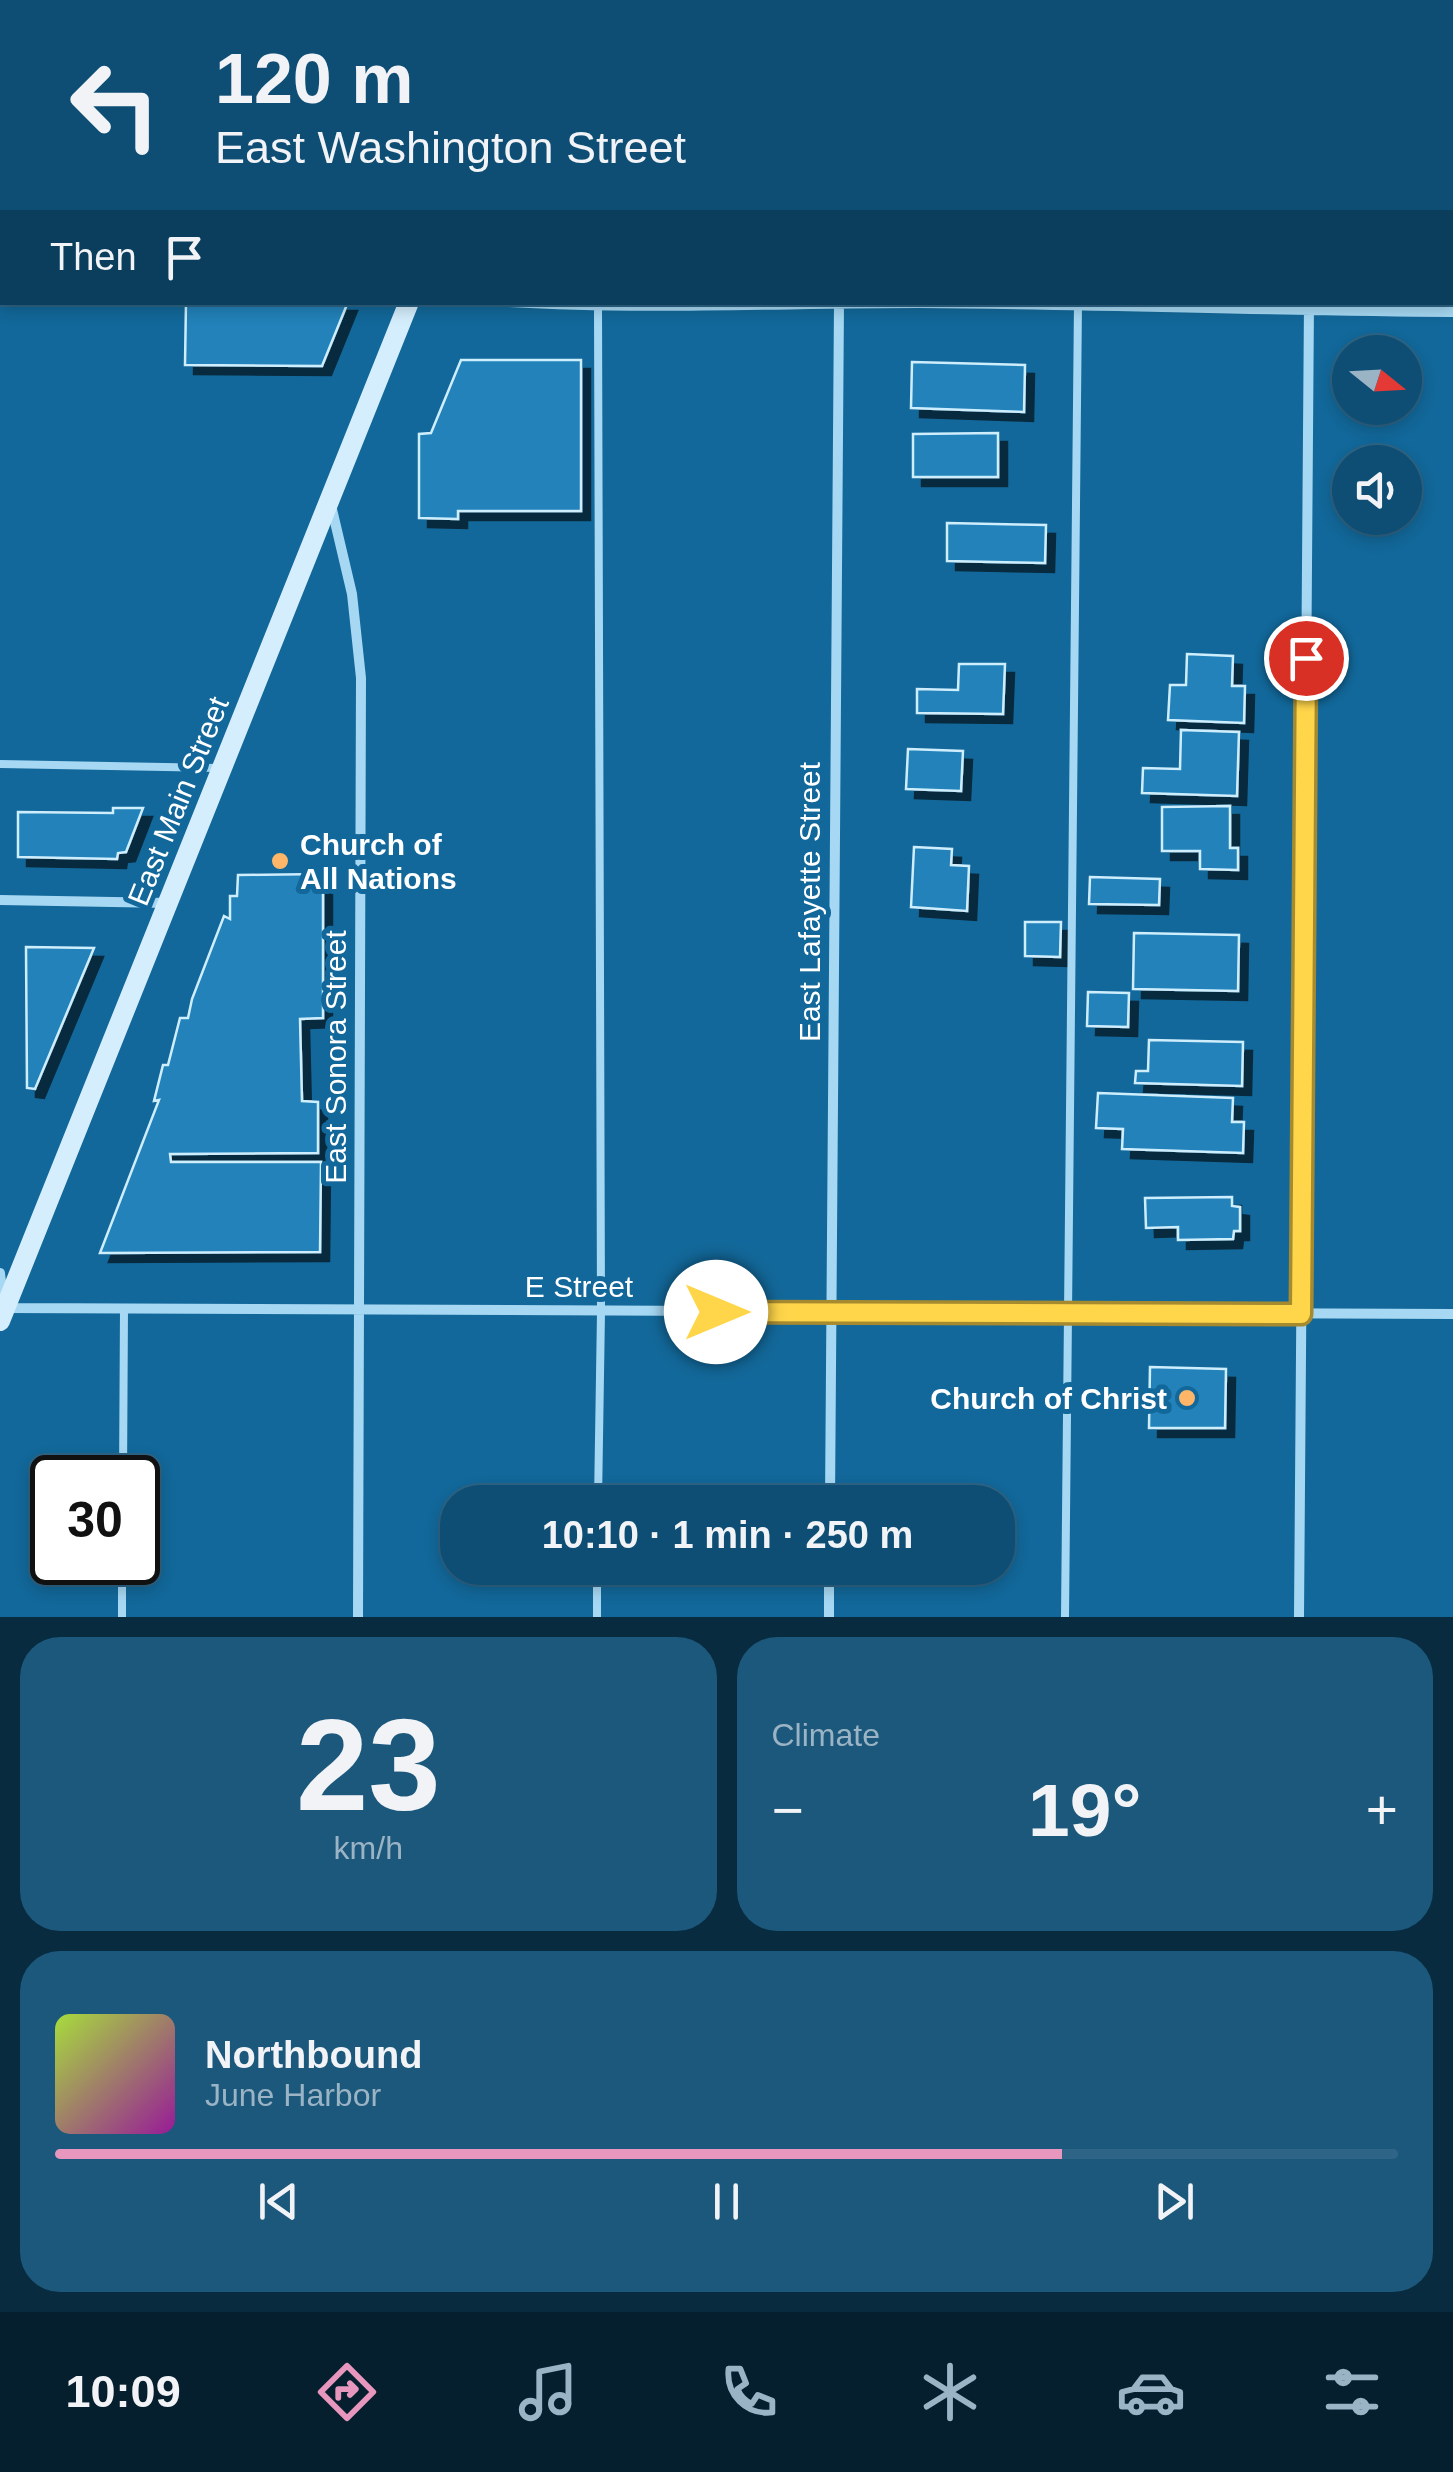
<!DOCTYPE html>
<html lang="en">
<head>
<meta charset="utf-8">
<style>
	:root { --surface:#0e4e74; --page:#1c587c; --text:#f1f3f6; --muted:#9bb4c5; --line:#2e6586; --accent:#e797bd }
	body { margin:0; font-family:Arial,sans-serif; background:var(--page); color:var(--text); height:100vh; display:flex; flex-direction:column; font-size:38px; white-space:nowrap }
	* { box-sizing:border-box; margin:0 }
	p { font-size:32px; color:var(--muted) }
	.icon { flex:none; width:55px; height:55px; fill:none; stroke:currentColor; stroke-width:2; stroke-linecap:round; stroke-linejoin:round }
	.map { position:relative; height:1617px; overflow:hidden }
	.drawer { display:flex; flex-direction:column; gap:20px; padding:20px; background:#082b40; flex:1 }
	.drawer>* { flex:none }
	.guide { position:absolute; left:0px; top:0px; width:1455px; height:305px; box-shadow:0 5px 15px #0003,0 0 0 2px var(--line); background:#0e4e74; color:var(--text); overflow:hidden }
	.needle { width:65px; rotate:108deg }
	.buttons { position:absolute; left:1332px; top:335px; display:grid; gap:20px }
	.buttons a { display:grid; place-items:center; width:90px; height:90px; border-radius:50%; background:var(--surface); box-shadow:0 5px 15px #0003,0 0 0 2px var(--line); font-size:50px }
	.speed { position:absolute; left:30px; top:1455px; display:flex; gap:20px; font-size:50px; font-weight:700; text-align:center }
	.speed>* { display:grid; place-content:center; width:130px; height:130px; border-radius:50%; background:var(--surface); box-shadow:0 5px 15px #0003,0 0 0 2px var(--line); line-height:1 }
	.speed .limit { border:5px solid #111; border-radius:15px; background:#fff; color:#111 }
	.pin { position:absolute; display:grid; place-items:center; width:85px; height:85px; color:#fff; margin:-42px; border:5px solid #fff; border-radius:50%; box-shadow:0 2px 10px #0007 }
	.me { position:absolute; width:110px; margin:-55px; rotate:90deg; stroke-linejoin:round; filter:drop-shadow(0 0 8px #0008) }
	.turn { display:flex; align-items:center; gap:35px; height:210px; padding:0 50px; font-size:45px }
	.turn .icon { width:130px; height:130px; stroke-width:2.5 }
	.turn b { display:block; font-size:70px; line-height:85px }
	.then { display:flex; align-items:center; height:95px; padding:0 50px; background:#0003; gap:20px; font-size:38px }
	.big { font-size:75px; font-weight:700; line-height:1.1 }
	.drawer .widget { flex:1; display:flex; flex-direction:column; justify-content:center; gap:15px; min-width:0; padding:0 35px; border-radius:40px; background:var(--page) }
	.drawer .dial { align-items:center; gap:0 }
	.dial b { font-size:130px; line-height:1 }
	.song { display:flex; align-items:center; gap:30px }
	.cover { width:120px; height:120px; border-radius:15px; background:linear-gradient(135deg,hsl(80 70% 55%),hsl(300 70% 35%)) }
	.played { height:10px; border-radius:5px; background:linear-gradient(90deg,var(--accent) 75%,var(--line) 75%) }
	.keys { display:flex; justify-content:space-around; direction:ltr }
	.heat { display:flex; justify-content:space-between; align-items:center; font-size:55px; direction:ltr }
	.drawer .tiles { flex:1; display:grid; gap:20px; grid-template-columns:1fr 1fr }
	.widget:last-child { grid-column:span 2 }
	.trip { position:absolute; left:440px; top:1485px; width:575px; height:100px; border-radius:40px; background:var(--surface); box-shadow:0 5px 15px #0003,0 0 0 2px var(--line); font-weight:700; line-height:100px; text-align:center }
	.tabs { display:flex; height:160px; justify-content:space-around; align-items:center; background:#061f2e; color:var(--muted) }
	.tabs .icon { width:70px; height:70px }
	.tabs .current { color:var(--accent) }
	.tabs b { font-size:45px; color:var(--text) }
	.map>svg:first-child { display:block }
	.building { fill:#2082b9; stroke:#ceedfd; stroke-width:2.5; filter:url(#shadow) }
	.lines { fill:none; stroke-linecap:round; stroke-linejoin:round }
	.service { stroke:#a6d8f3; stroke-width:8 }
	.minor { stroke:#a6d8f3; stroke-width:10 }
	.secondary { stroke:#d5eefd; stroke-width:20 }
	.route-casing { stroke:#a68a30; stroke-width:25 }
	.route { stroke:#ffd54a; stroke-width:18 }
	.poi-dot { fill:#ffb668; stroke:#12689a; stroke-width:4 }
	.labels { text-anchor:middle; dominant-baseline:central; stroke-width:10; stroke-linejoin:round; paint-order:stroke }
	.street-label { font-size:30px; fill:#fff; stroke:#12689a }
	.poi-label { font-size:30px; font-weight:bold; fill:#fff; stroke:#12689a; text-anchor:start }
</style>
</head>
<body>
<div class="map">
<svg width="1453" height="1617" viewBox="0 0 1453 1617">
	<defs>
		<filter id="shadow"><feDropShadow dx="9" dy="9" stdDeviation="0" flood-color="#0009"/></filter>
	</defs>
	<rect width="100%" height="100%" fill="#12689a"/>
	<path class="building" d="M336 0H463L462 2H336Z
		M590 0H669V1L596 2Z
		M952 0H1013V2H952Z
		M186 302H348L322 366 185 365Z
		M461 360H581V511H458V519L419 518V434L431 433Z
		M912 362 1025 365 1024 412 911 408Z
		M998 433V477H913V434Z
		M947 523 1046 525 1045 563 947 561Z
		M1187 654 1233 656 1232 686H1245L1244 723 1168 720 1170 685H1186Z
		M959 664H1005L1003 714 917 713V689L958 690Z
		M1181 730 1239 732 1237 796 1142 793 1143 768 1180 769Z
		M908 749 963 751 961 791 906 789Z
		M1230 806V848H1238V870L1200 869V851H1162V807Z
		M113 808H143L126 852 118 853 117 859 18 857V812L113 813Z
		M914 847 952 849 951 865 969 866 967 911 911 907Z
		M323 874V1018L300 1019 302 1101 318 1102V1153L170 1154 171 1162H321L320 1252 100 1253 159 1100 154 1101 163 1065H168L180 1018H188L192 999 224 916 230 919V896H237L238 875Z
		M1090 877 1160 879 1159 905 1089 904Z
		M1025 922H1061L1060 957 1025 956Z
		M1134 933 1239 935 1238 991 1133 989Z
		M26 947 94 948 35 1089 27 1088Z
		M1088 992 1129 993 1128 1027 1087 1026Z
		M1149 1040 1243 1042 1242 1086 1135 1083 1136 1071H1148Z
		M1098 1093 1233 1098 1232 1122H1244L1243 1153 1122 1149 1123 1129 1096 1128Z
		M1232 1197V1206L1240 1207V1231H1234L1233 1239 1178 1240V1227L1146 1228 1145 1198Z
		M1150 1367 1226 1369 1225 1428H1149Z"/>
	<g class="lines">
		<path class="service" d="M69 0V2
			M1080 2V0
			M598 307 601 1312 598 1502
			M0 764 219 768
			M123 1478 124 1308
			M122 1617V1562
			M597 1617V1568
			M1065 1617 1078 302"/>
		<path class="minor" d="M844 0V2
			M288 2V0
			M1312 2V0
			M0 56H2
			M509 302C646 310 783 303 920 303 1098 304 1275 311 1453 312
			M331 505 352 594 361 678 358 1617
			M0 900 169 903
			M0 1273 4 1308 1453 1314
			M830 1502 839 302
			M829 1617V1568
			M1299 1617 1309 302"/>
		<path class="secondary" d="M528 2 529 0
			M0 1321 409 302"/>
	</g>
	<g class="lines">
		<g class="route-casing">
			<path id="route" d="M716 1312 1301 1314 1306 658"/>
		</g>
		<use href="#route" class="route"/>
	</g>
	<g class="poi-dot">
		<circle cx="280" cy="861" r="10"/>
		<circle cx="1187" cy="1398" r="10"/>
	</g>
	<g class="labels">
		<g class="street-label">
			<text transform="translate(178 801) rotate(-68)">East Main Street</text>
			<text transform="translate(809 902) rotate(-90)">East Lafayette Street</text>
			<text transform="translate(335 1057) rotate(-90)">East Sonora Street</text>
			<text x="579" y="1286">E Street</text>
		</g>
		<g class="poi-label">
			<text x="300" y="844">Church of<tspan x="300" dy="34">All Nations</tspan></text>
			<text x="1167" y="1398" text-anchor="end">Church of Christ</text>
		</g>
	</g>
</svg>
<div class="buttons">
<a><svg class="needle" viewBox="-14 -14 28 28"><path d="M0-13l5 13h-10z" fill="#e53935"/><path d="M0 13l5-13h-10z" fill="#9bb4c5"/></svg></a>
<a><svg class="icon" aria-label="sound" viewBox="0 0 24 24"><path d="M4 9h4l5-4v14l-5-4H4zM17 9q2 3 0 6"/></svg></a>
</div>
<div class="speed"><div class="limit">30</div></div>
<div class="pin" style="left:1306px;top:658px;background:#d93025"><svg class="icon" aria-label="arrive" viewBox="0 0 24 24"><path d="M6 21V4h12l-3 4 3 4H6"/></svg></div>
<svg class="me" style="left:716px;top:1312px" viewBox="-20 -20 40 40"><circle r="19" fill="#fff"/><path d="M0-13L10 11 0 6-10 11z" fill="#ffd54a"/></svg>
<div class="trip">10:10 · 1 min · 250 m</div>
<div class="guide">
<div class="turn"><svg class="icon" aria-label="left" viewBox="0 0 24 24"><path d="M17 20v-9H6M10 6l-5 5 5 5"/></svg><div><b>120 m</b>East Washington Street</div></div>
<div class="then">Then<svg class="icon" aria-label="arrive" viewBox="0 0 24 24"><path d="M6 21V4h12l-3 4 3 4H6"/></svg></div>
</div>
</div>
<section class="drawer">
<div class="tiles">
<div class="widget dial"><b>23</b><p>km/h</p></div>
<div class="widget"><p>Climate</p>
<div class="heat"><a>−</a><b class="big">19°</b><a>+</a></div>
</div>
<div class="widget">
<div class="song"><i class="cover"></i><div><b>Northbound</b><p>June Harbor</p></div></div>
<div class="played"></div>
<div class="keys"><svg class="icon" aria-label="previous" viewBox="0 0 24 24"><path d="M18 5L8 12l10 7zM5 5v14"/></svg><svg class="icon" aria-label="pause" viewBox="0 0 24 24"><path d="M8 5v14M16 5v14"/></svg><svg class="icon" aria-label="next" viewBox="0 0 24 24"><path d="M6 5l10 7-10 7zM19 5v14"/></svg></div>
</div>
</div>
</section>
<nav class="tabs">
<b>10:09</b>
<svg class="icon current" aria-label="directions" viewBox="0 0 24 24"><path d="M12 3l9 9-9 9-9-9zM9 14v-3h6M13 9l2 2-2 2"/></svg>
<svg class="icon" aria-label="music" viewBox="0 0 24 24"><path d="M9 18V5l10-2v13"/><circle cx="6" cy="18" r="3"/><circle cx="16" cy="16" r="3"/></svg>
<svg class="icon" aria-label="phone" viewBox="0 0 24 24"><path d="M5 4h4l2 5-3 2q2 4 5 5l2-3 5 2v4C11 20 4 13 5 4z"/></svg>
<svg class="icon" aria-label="climate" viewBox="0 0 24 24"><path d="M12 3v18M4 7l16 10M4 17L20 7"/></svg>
<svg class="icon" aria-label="car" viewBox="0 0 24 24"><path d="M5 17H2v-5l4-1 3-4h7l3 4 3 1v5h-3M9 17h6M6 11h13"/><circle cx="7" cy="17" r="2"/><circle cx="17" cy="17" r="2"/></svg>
<svg class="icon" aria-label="filters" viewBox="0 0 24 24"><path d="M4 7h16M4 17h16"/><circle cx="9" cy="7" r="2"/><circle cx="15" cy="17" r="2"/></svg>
</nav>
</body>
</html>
